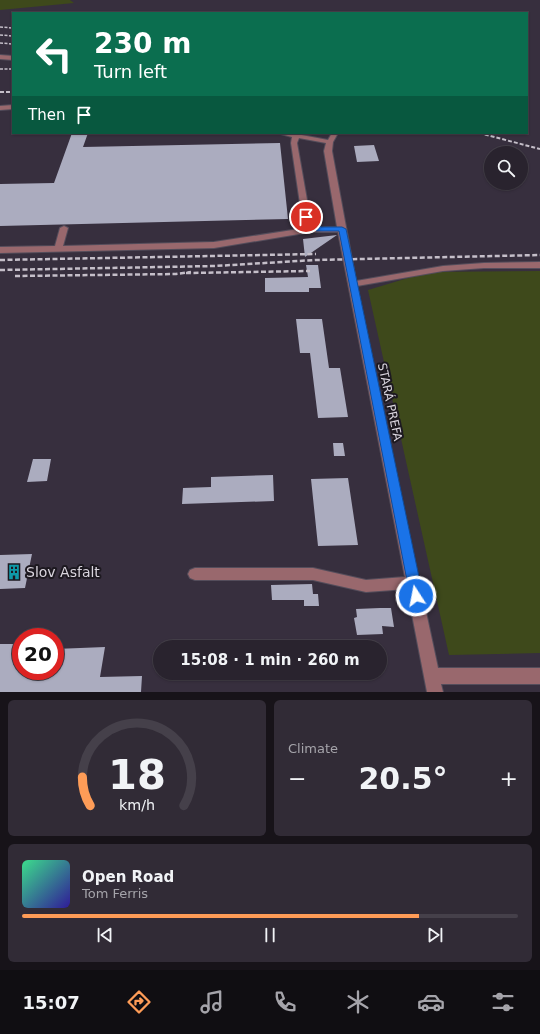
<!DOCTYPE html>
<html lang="en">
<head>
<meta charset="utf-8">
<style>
	:root { --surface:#29232e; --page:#312b36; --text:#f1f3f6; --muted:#a5a4aa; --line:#45404a; --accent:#fe9c57 }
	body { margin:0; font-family:"DejaVu Sans",sans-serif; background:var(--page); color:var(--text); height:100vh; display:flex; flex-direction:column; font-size:15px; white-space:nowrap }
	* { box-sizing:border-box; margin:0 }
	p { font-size:13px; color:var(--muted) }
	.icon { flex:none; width:22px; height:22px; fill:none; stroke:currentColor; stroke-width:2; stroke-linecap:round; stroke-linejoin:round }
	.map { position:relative; height:692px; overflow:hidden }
	.panel { display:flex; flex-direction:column; gap:8px; padding:8px; background:#171319; flex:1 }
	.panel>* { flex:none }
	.hud { position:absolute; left:12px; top:12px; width:516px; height:122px; border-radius:0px; box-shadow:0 1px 3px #0004,0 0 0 1px var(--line); background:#0b6e4f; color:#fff; overflow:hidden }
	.tools { position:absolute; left:484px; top:146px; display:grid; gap:8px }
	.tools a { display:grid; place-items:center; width:44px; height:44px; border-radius:50%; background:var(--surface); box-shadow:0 1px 3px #0004,0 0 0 1px var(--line); font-size:20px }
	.speed { position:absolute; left:12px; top:628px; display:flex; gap:8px; font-size:20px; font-weight:700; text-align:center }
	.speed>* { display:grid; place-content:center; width:52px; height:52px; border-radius:50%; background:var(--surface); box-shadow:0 1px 3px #0004,0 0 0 1px var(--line); line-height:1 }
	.speed .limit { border:6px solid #d22; background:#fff; color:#111 }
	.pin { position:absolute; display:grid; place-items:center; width:34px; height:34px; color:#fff; margin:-17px; border:2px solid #fff; border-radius:50%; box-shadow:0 1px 4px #0007 }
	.me { position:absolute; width:44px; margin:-22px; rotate:349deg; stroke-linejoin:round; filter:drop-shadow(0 0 3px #0008) }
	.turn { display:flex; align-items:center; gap:14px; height:84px; padding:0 16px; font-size:18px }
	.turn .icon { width:52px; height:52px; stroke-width:2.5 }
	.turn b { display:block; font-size:28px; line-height:34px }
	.then { display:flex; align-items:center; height:38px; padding:0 16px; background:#0003; gap:8px; font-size:15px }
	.big { font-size:30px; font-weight:600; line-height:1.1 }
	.panel .card { flex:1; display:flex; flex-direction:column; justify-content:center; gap:6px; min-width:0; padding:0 14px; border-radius:6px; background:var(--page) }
	.panel .dial { align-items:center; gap:0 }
	.dial svg { height:104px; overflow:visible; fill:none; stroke:var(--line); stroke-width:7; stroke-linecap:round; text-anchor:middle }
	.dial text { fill:var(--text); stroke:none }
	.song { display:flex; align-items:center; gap:12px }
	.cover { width:48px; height:48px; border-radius:6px; background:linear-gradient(135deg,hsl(150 70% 55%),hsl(250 70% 35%)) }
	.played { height:4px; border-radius:2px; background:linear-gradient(90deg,var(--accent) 80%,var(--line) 80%) }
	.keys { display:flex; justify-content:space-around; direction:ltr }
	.heat { display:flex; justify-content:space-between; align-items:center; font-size:22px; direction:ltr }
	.panel .tiles { flex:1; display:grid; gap:8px; grid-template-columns:1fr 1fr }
	.card:last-child { grid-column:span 2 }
	.trip { position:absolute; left:153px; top:640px; width:234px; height:40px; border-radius:20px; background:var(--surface); box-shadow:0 1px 3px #0004,0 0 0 1px var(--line); font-weight:600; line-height:40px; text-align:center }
	.tab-bar { display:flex; height:64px; justify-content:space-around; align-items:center; background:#100e12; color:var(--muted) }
	.tab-bar .icon { width:28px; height:28px }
	.tab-bar .active { color:var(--accent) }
	.tab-bar b { font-size:18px; color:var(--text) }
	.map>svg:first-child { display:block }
	.green { fill:#3e491b }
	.building { fill:#abacbf }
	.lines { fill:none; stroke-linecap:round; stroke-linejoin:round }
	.minor-casing { stroke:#544d5b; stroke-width:2 }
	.minor { fill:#99686d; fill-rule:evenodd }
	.rail-far2 { stroke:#c5bfc9; stroke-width:1.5; stroke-dasharray:3 1.5; stroke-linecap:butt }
	.rail-far1 { stroke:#c5bfc9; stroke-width:2; stroke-dasharray:4 2; stroke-linecap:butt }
	.rail { stroke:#c5bfc9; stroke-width:2.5; stroke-dasharray:5 2.5; stroke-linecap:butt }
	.route { fill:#1a73e8; stroke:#114b97 }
	.labels { text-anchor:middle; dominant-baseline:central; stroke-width:4; stroke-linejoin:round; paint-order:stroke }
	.street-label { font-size:12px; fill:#dad5de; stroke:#1d1920 }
	.near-poi-label { font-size:14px; fill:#dad5de; stroke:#1d1920; text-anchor:start }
</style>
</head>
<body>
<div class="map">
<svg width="540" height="692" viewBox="0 0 540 692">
	<rect width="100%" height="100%" fill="#372f3e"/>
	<path class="green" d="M0 0H70L74 3 0 10Z
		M540 271V653L449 655 368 290 428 272Z"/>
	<path class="building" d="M72 133H88L83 147 280 143 288 219 0 226V184L54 183Z
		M374 145 379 161 357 162 354 146Z
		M337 235 305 257 303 239Z
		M306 265H318L321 288H309V292H265V278L308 277Z
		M296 319H322L329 368H340L348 417 318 418 310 353H300Z
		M333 443H343L345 456H334Z
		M33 459H51L47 481 27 482Z
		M273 475 274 501 182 504 183 488 211 487V477Z
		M348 478 358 545 318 546 311 479Z
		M32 554 25 588 0 589V555Z
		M312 584 313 594H318L319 606H304V600H272L271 585Z
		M380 608H391L394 627 382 626 383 634 357 635 354 618 357 617 356 609Z
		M0 644H21V671H55V649L105 647 100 677 142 676 141 692H0Z"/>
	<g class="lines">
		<g class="minor-casing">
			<path id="minor" d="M0 55 13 56V60L0 59Z
				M13 105V109L0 110V106Z
				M277 133H291L328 140 332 133H338L333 142 332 151 356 281 443 266 484 263 540 262V268H484L443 271 357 286 418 578 421 582 420 584 438 668H540V684H441L443 692H427L407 589 366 592 313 580H195L190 578 188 574 190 570 195 568H313L366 580 405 577 338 232H311L214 248 0 253V247L55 246 60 228 64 226 68 228 63 246 214 242 299 229 302 217 291 143 292 137ZM299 138 326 143 324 151 337 227 308 228 310 217 297 143Z"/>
		</g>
		<use href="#minor" class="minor"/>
		<path class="rail-far2" d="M0 27 13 28
			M0 35 13 36
			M0 43 13 44
			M0 69H13"/>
		<path class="rail-far1" d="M0 92H13
			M479 133 540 149"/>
		<path class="rail" d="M0 260 316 254
			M0 270 215 266 315 260 540 255
			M186 273 310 271
			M15 276 176 274 191 272"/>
	</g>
	<path class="route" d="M306 215 321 227H342L346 229 423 596 421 600 416 601 412 600 410 596 339 231H316L302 217Z"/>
	<defs>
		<g id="building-bare" transform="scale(1.2)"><path d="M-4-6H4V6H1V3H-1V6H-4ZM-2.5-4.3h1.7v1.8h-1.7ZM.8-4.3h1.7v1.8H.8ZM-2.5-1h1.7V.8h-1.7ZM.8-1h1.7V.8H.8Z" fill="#0f9aa8" stroke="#1d1920" stroke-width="2.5" paint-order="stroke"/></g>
	</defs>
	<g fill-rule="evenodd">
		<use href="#building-bare" x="14" y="572"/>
	</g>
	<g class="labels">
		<g class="street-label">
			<text transform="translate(390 402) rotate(78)">STARÁ PREFA</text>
		</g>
		<g class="near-poi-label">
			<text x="26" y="572">Slov Asfalt</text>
		</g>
	</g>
</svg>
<div class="tools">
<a><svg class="icon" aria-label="search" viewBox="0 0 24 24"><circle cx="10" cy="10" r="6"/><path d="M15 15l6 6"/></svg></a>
</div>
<div class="speed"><div class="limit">20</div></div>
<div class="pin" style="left:306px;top:217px;background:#d93025"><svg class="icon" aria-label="arrive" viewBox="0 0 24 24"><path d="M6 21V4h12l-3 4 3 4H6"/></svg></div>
<svg class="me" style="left:416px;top:596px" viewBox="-20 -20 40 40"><circle r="17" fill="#1a73e8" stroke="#fff" stroke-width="3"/><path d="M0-11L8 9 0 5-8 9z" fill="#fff"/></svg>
<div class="trip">15:08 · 1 min · 260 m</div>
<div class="hud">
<div class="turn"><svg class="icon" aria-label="left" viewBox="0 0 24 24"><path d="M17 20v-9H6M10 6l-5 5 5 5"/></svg><div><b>230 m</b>Turn left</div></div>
<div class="then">Then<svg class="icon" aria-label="arrive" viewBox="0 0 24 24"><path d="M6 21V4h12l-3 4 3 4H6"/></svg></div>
</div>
</div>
<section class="panel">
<div class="tiles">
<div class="card dial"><svg viewBox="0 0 100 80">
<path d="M14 69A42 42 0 1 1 86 69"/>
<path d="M14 69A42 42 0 0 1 8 47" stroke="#fe9c57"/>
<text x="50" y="56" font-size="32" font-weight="700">18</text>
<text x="50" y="72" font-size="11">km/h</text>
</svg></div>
<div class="card"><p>Climate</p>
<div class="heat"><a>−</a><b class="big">20.5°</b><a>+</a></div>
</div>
<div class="card">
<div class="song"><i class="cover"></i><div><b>Open Road</b><p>Tom Ferris</p></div></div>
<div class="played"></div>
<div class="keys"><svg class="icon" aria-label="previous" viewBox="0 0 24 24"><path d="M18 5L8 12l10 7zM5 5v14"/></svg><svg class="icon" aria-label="pause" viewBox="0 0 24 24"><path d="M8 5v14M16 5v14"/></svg><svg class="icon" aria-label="next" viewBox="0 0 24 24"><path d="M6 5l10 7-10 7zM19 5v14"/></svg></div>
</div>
</div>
</section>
<nav class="tab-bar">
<b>15:07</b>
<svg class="icon active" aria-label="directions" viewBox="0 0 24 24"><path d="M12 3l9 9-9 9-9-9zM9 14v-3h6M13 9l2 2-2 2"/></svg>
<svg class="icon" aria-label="music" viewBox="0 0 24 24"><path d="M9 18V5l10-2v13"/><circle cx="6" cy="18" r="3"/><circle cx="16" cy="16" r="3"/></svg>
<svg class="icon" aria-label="phone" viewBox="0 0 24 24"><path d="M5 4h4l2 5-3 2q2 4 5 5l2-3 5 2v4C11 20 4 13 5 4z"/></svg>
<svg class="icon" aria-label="climate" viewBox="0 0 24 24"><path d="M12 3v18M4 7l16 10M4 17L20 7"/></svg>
<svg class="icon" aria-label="car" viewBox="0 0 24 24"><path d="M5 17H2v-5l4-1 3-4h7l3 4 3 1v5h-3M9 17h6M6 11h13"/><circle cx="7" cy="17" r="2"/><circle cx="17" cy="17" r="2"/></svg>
<svg class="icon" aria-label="filters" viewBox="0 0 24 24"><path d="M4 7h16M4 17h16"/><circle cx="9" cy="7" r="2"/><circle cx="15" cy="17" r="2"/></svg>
</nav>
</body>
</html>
